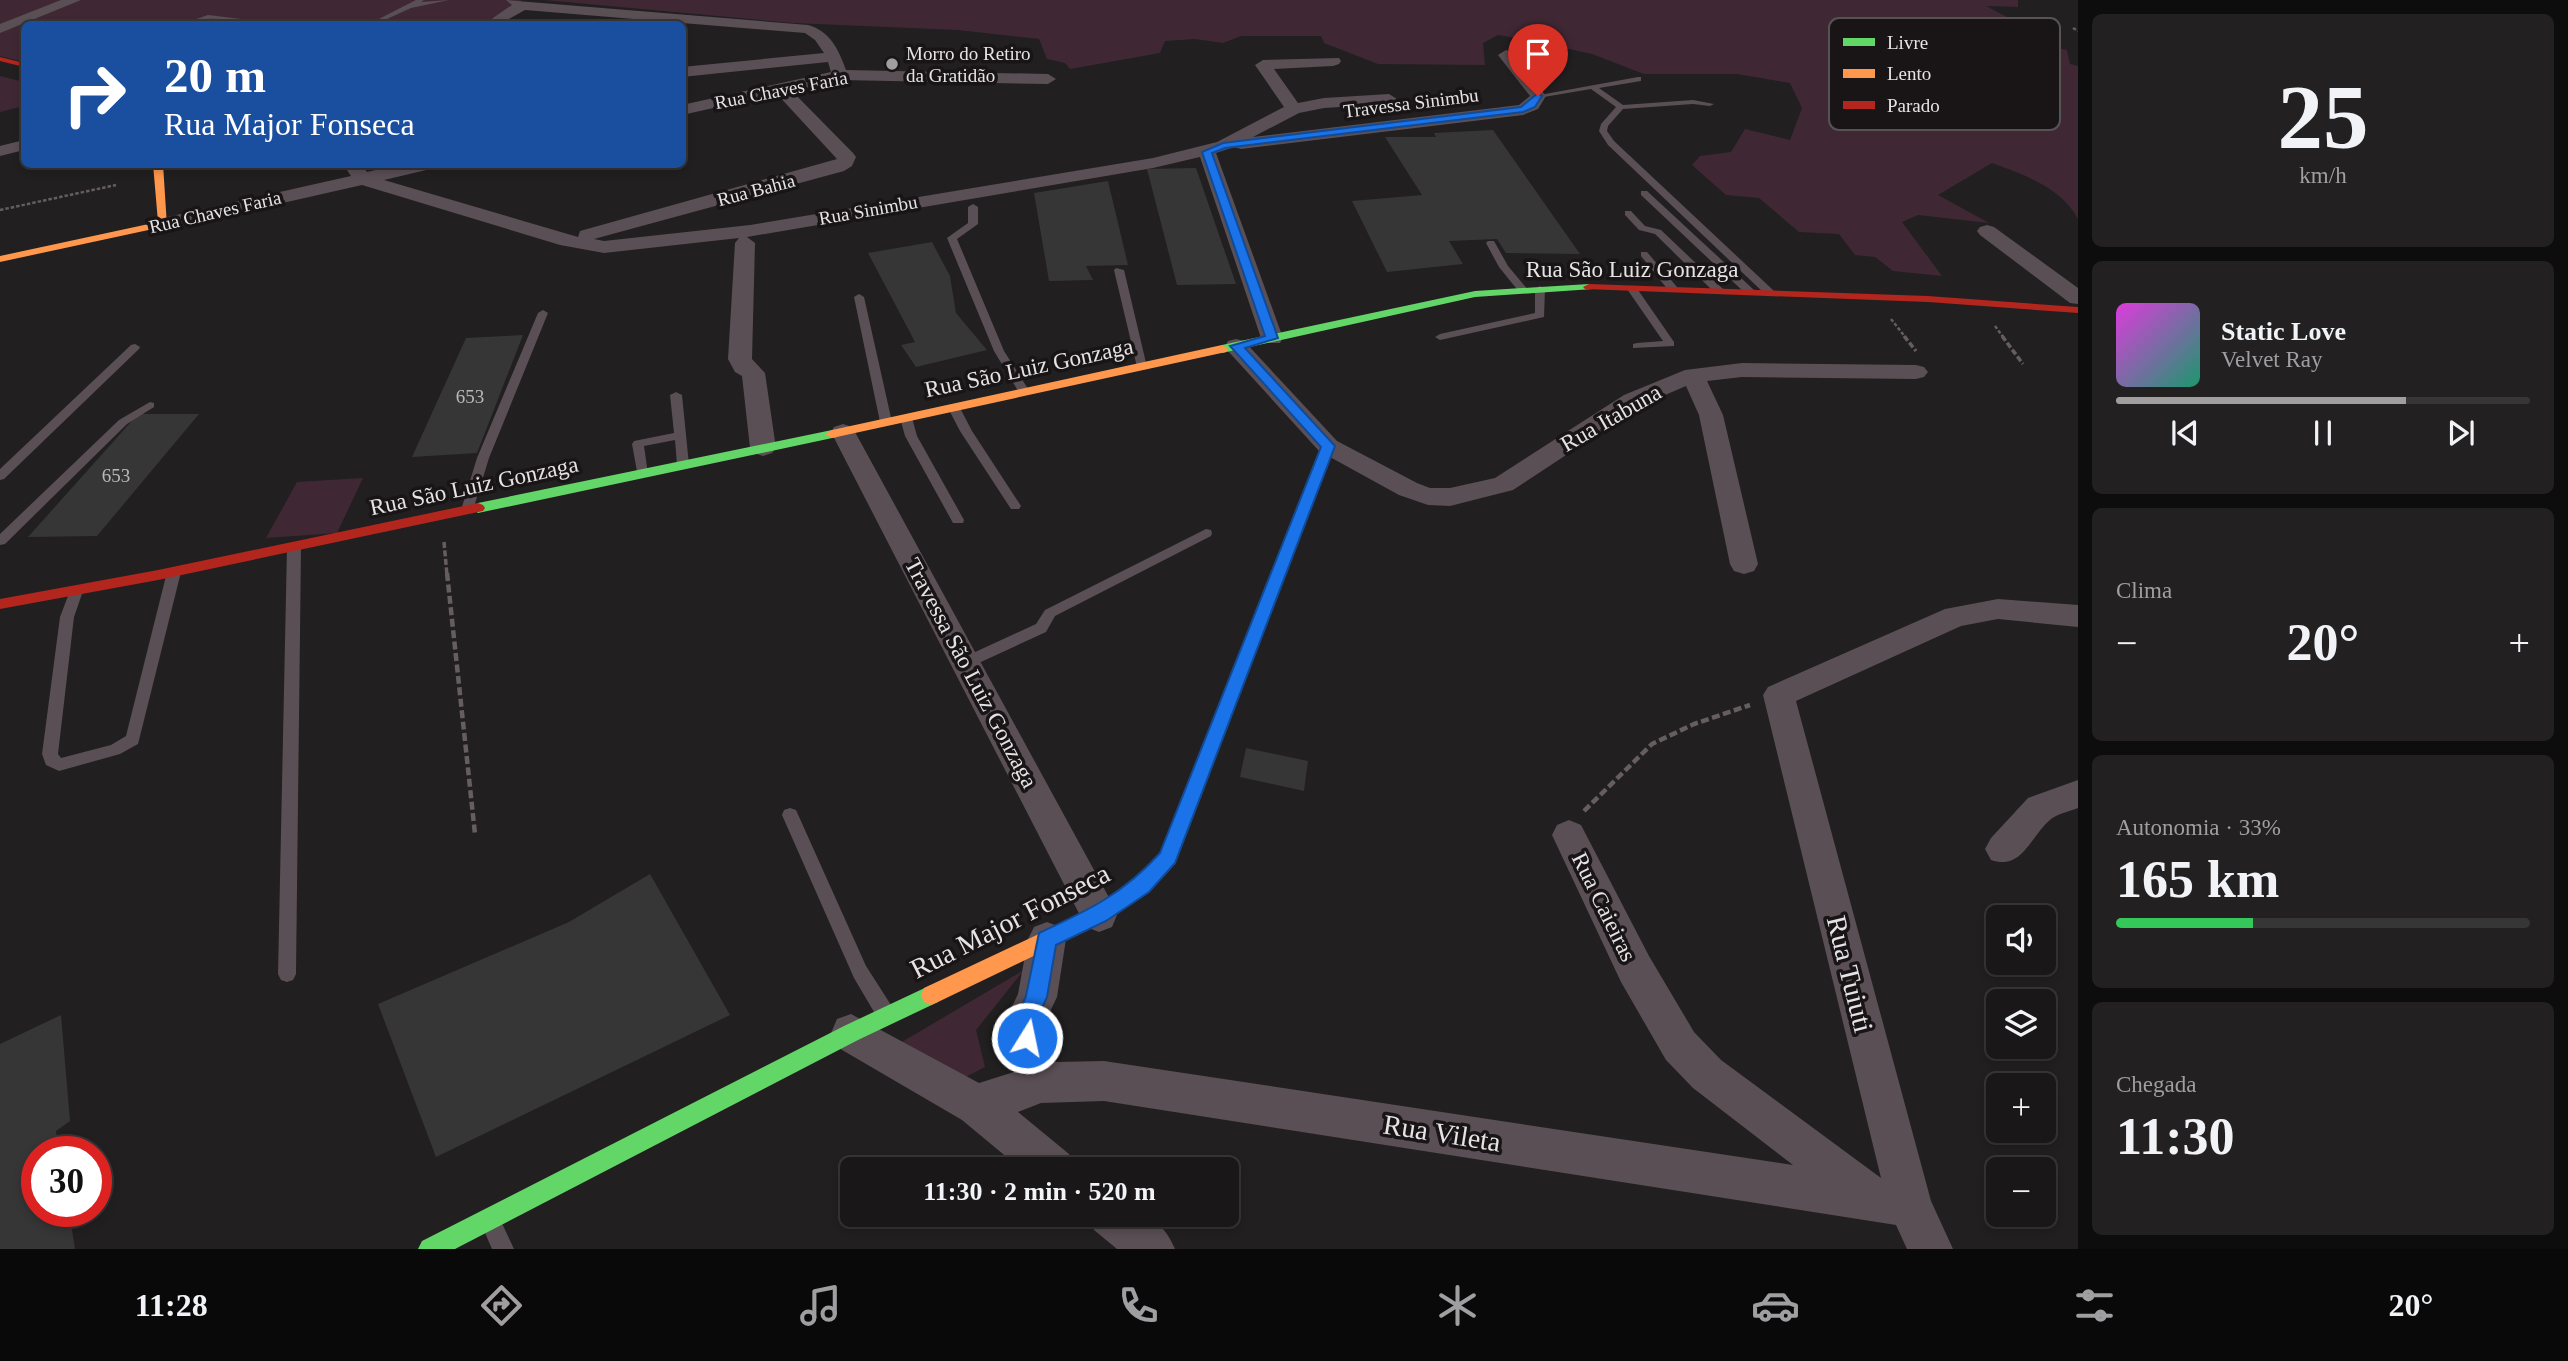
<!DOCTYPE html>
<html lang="pt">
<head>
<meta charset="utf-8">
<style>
	:root { --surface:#191718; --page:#222021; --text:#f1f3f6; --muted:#9f9fa2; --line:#373637; --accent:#a19e9f }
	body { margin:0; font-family:"Times New Roman",serif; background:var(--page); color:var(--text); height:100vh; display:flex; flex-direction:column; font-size:26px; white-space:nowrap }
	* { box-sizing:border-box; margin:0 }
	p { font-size:23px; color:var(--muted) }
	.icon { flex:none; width:38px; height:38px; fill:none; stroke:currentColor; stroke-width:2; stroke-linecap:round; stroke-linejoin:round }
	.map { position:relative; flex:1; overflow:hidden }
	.sheet { display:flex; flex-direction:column; gap:14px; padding:14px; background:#0e0d0d; width:490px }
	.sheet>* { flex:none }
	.top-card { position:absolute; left:21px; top:21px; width:665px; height:147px; border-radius:10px; box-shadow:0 4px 10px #0003,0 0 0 2px var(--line); background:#1a4fa0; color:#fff; overflow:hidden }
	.fabs { position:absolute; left:1986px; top:905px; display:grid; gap:14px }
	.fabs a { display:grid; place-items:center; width:70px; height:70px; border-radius:10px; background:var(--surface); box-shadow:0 4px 10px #0003,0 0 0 2px var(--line); font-size:35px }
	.speed { position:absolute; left:21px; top:1136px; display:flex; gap:14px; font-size:35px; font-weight:700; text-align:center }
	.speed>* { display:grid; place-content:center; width:91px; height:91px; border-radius:50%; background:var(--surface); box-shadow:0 4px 10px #0003,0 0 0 2px var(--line); line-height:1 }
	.speed .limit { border:10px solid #d22; background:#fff; color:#111 }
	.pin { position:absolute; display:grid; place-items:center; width:60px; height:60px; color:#fff; margin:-72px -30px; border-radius:50% 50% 50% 0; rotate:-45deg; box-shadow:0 0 7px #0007 }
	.pin .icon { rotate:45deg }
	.me { position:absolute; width:77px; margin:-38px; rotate:10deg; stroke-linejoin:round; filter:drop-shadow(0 0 5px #0008) }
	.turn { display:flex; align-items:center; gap:24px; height:147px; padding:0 28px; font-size:32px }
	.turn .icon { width:91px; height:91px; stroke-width:2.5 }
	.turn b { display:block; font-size:49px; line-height:60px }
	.big { font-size:52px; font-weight:600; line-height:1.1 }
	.sheet .card { flex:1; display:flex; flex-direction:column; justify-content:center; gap:10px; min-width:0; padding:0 24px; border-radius:10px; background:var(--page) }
	.sheet .dial { align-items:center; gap:0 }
	.dial b { font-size:91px; line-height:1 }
	.song { display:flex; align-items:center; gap:21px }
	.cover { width:84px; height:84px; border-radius:10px; background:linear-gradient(135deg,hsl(300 70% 55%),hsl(160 70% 35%)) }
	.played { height:7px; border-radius:4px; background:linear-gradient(90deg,var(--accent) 70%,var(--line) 70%) }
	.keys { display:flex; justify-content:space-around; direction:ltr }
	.heat { display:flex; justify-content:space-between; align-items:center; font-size:38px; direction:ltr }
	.charge { height:10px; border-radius:5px; background:linear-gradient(90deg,#34c759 33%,var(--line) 0) }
	.trip { position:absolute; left:840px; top:1157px; width:399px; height:70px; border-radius:10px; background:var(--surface); box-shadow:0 4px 10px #0003,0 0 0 2px var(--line); font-weight:600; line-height:70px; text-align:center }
	.dock { display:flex; height:112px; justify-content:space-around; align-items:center; background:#0a090a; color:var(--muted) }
	.dock .icon { width:49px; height:49px }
	.dock .on { color:var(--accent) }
	.dock b { font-size:32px; color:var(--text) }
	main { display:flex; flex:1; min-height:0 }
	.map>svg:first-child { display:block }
	.green { fill:#3f2834 }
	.building { fill:#373636 }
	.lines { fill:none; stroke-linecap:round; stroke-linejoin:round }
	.path-far2 { stroke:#655d61; stroke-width:2.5; stroke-dasharray:3.5 2; stroke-linecap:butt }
	.path-far1 { stroke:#655d61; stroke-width:3.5; stroke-dasharray:6 2.5; stroke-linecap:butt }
	.path { stroke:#655d61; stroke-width:4.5; stroke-dasharray:8 3.5; stroke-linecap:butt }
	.lane { fill:#5a4f54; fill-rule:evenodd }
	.street { fill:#5a4f54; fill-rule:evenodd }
	.fast { fill:#63d668; fill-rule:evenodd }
	.slow { fill:#ff974d; fill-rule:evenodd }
	.jam { fill:#b3261e; fill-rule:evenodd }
	.route { fill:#1a73e8; stroke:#114b97; stroke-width:2 }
	.poi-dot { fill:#a19e9f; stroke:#191517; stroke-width:2.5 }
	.labels { text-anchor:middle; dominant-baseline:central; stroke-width:7; stroke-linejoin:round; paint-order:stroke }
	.far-poi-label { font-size:19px; fill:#e6e3e4; stroke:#191517; text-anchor:start }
	.far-street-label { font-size:19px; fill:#e6e3e4; stroke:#191517 }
	.number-label { font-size:19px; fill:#bab8b8 }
	.street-label { font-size:23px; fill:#e6e3e4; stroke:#191517 }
	.near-street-label { font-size:28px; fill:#e6e3e4; stroke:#191517 }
	.key { fill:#191517; stroke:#565354; stroke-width:2 }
	.key-label { font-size:19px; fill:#e6e3e4 }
</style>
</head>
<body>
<main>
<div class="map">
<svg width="2078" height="1249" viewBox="0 0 2078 1249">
	<rect width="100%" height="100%" fill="#211f20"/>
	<path class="green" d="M0 0H522L482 24H24V62L0 56Z
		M544 0H2018V7L1986 6 2022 25 2020 41 2067 50 2070 64 2078 66V219C2062 188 2023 174 1992 163L1938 195 1989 223 1918 215 1902 222 1942 276 1893 271 1875 257 1855 255 1839 234 1799 232 1759 198 1726 195 1692 165 1700 156 1731 152 1745 129 1790 140 1802 108 1790 83 1737 74H1644L1592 54 1528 40 1498 35 1483 43 1485 65 1378 64 1324 43 1321 36H1241L1223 43 1195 39 1165 41 1160 53 1070 69 1065 63 1047 59 1039 39 958 30 793 23Z
		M0 76 24 82V106L0 112Z
		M363 478 337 533 266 538 297 482Z
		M1024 970 976 1030 985 1067 954 1083 895 1046Z"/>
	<path class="building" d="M1493 130 1580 254 1506 253 1497 239 1449 241 1463 264 1387 272 1352 201 1422 195 1385 137H1436L1434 133Z
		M1196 168 1236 284 1177 285 1147 169Z
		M1108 181 1128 265 1086 266 1093 280 1049 281 1034 193Z
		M932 242 950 276 956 313 987 350 916 367 901 345 915 342 868 253Z
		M523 335 477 453 412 457 466 338Z
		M138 414H199L97 536 28 537Z
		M1246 748 1308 761 1304 791 1240 777Z
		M650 874 730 1015 436 1157 378 1004 569 922Z
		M61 1015 70 1121 56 1131 59 1152H37V1211H69L75 1249H0V1044Z"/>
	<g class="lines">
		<path class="path-far2" d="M2073 28 2078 31
			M0 210 116 185
			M1891 319 1906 338
			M1995 326 2004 338"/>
		<path class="path-far1" d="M1904 336 1916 351
			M2002 336 2023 364
			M444 542 447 575"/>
		<path class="path" d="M447 573 475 834
			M1584 811 1652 744 1694 724 1750 705"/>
		<path class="lane" d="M416 0H424L421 2 449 0 411 8 376 24H369Z
			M208 15 266 22 269 24C249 26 228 17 208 19 199 20 191 25 182 24Z
			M1638 77H1641V81L1599 88 1623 105 1693 100 1714 104 1710 106 1693 104 1623 109 1608 126 1607 131 1614 141 1773 290V294H1765L1608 145 1599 131 1601 124 1616 107 1591 89 1538 98 1534 96Z
			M1641 191H1647L1754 290V294H1746L1641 195Z
			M973 204 978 207V224L957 239 1004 351 1030 392 1028 394H1020L994 351 947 238 968 223V207Z
			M1625 211H1631L1645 226 1661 230 1723 289V293H1715L1655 234 1639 230 1625 215Z
			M1488 241H1494L1508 266 1529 291 1528 293H1520L1499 267 1486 243Z
			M1641 252H1647L1677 287V291H1669L1641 256Z
			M1116 268 1124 270 1147 367 1146 369 1142 370 1137 367 1114 270Z
			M1540 286 1545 289 1544 317 1440 340 1435 337 1440 334 1535 313V289Z
			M1632 286 1636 287 1674 342V346L1633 348V344L1637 343 1663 341 1627 289Z
			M859 294 864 297 892 422 886 425 880 422 854 297Z
			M543 310 548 313 489 458 473 510 467 514 463 513 461 510 477 458 538 313Z
			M135 344 140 347 139 349 4 479 0 480V469L131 345Z
			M676 392 682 395 689 465 683 469 677 465 675 440 644 446 648 474 642 478 638 477 632 444 634 441 674 433 670 395Z
			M150 402 154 403V407L127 424 5 544 0 545V534L119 420Z
			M954 405 960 408 972 431 1021 506 1019 509H1011L960 431 948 408Z
			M906 415 912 418 917 436 964 520 963 523H953L905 436 900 418Z
			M1206 529 1211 530 1212 533 1211 536 1055 616 1046 632 970 667H960L958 663 960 659 1036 624 1045 610Z
			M294 543 301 547 296 974 293 980 287 982 281 980 278 974 287 547Z
			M174 567 181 572 138 744 120 754 59 771 46 765 42 754 60 617 71 588 76 586 83 591 74 617 58 754 61 758 111 745 126 736 167 572Z
			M790 808 796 810 866 966 891 1005 893 1011 891 1017 884 1020 877 1017 854 978 782 815 784 810Z
			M493 1215 500 1219 514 1249H492L482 1226 486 1219Z"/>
		<path class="street" d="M61 0H81L0 33V24Z
			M506 0 808 25C830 31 839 50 846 70L1048 74 1056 79 1048 84 840 80 792 91 853 153 856 157 852 166 844 171 594 239 604 241 750 225 1153 158 1217 142 1284 107 1255 65 1263 60 1339 58 1341 61 1339 64 1333 66 1274 69 1298 103 1324 98 1389 94 1397 99 1389 104 1324 108 1299 113 1253 137 1519 105 1530 96 1498 55 1506 50 1512 52 1546 96 1538 109 1523 115 1241 149 1234 147 1216 153 1283 338 1280 343H1264L1261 338 1200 157 1153 168 747 237 755 243 752 359 765 373 776 448 772 453 763 456 754 453 750 448 742 376 735 372 728 359 735 243 739 238 604 253 560 245 362 185 163 230 156 228 153 224 156 220 163 218 351 176 343 164H361L367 172 402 164H438L435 168 384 180 578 237 580 231 837 159 777 94 682 115V105L831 72 828 62 682 77V67L824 53 815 40 805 33 525 10 500 24H484L512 5Z
			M24 140V150L0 156V146Z
			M1987 225 1994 227 2078 288V304L2070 303 1980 235 1977 231 1980 227Z
			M1236 339 1244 341 1337 441 1417 483 1430 488H1450L1495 478 1624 395 1685 370 1742 363 1916 365 1924 367 1928 372 1924 377 1916 379 1742 377 1707 381 1723 415 1758 564 1754 571 1744 574 1734 571 1730 564 1699 415 1686 386 1642 405 1513 490 1450 506 1428 505 1399 495 1319 451 1228 351 1225 346 1228 341Z
			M843 424 852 427 855 432 1112 903 1117 915 1112 927 1099 932 1086 927 831 432 834 427Z
			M1998 599 2078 605V627L1998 619 1961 626 1796 701 1931 1201 1953 1249H1907L1896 1225 1104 1101 1041 1103 1018 1112 1069 1154 1076 1169H1021L962 1120 837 1047 831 1033 837 1019 851 1014 979 1083 1017 1071 1007 1038V1017L1018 994 1028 939 1034 927 1047 922 1060 927 1066 939 1057 997 1047 1018V1038L1055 1062 1104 1061 1793 1165 1693 1088 1666 1060 1621 982 1552 835 1557 825 1569 820 1581 825 1649 956 1694 1032 1721 1060 1881 1178 1763 695 1768 687 1945 609Z
			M2078 780V808C2070 811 2058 814 2051 819 2030 836 2023 871 1991 860L1985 849 1991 838 2028 798Z
			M1088 1214C1129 1214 1156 1205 1175 1249H1117L1094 1230Z"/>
		<path class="fast" d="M1589 284 1595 287 1593 289 1475 297 1222 353 1216 349 1222 345 1475 291Z
			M832 430 839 434 837 437 478 513 471 508 478 503Z
			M1328 442 1335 446 1202 794 1199 799 1193 801 1187 799 1184 794 1321 446Z
			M931 985 938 988 941 995 938 1002 858 1040 455 1249H418L422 1241 844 1026Z"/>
		<path class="slow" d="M153 164H163L167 226 0 262V256L158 222Z
			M1222 345 1228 349 1226 352 832 438 825 434 832 430Z
			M1193 787 1199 789 1202 794 1175 864 1149 892 1106 921 938 1002 931 1005 924 1002 921 995 924 988 1092 909 1135 880 1161 853 1184 794 1187 789Z"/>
		<path class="jam" d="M0 57 24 63V67L0 61Z
			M1589 284 1928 296 2078 307V313L1928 302 1585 289 1583 287Z
			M478 503 483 505 485 508 483 511 158 580 0 609V599L158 570Z"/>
	</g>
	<path class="route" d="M1538 93 1542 96 1535 107 1523 112 1225 148 1212 153 1278 338 1245 348 1335 446 1175 863 1149 892 1106 921 1056 945 1047 997 1038 1017V1038L1035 1045 1027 1048 1020 1045 1017 1038V1017L1026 996 1039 933C1089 910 1123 894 1160 853L1321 447 1230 346 1265 336 1202 152 1223 143 1521 107Z"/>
	<circle class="poi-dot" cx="892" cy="64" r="7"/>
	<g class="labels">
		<g class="far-poi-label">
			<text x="906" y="53">Morro do Retiro<tspan x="906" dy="22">da Gratidão</tspan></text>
		</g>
		<g class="far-street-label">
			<text transform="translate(781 90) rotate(-11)">Rua Chaves Faria</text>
			<text transform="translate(1411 103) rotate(-7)">Travessa Sinimbu</text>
			<text transform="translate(756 190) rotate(-15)">Rua Bahia</text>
			<text transform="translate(868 210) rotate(-10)">Rua Sinimbu</text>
			<text transform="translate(215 212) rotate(-13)">Rua Chaves Faria</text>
		</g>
		<g class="number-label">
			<text x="470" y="396">653</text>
			<text x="116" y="475">653</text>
		</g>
		<g class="street-label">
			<text x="1632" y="269">Rua São Luiz Gonzaga</text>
			<text transform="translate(1029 368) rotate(-12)">Rua São Luiz Gonzaga</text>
			<text transform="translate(1611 418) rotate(-30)">Rua Itabuna</text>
			<text transform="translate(474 486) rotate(-12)">Rua São Luiz Gonzaga</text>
			<text transform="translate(971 673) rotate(62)">Travessa São Luiz Gonzaga</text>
			<text transform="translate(1604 907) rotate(64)">Rua Caieiras</text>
		</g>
		<g class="near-street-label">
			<text transform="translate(1010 921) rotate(-27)">Rua Major Fonseca</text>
			<text transform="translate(1850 974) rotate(76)">Rua Tuiuti</text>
			<text transform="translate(1442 1133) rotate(9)">Rua Vileta</text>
		</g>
	</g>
	<rect x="1829" y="18" width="231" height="112" rx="10" class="key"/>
	<rect x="1843" y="38" width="32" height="8" fill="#63d668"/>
	<rect x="1843" y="69" width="32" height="9" fill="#ff974d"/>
	<rect x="1843" y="101" width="32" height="8" fill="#b3261e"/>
	<g class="key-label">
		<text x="1887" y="49">Livre</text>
		<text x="1887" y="80">Lento</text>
		<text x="1887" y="112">Parado</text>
	</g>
</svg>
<div class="fabs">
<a><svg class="icon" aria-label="sound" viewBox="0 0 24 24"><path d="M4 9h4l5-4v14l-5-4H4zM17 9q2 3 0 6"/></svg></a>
<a><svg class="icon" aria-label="layers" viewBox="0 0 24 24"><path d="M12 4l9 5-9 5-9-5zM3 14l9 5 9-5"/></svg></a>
<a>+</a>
<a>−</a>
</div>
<div class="speed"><div class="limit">30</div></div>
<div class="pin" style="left:1538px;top:96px;background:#d93025"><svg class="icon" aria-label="arrive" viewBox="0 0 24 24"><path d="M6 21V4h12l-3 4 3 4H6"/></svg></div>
<svg class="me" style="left:1027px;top:1038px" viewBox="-20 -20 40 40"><circle r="17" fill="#1a73e8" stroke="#fff" stroke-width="3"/><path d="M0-11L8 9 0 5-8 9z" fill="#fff"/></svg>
<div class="trip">11:30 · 2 min · 520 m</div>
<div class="top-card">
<div class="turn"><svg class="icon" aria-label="right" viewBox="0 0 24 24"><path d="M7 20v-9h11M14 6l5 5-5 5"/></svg><div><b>20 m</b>Rua Major Fonseca</div></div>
</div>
</div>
<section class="sheet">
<div class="card dial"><b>25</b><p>km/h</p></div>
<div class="card">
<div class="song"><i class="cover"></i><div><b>Static Love</b><p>Velvet Ray</p></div></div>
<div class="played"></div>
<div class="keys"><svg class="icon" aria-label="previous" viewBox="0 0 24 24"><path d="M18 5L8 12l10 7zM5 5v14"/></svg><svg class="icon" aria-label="pause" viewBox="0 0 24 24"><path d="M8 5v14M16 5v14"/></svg><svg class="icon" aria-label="next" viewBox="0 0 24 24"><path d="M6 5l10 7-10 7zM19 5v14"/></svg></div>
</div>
<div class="card"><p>Clima</p>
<div class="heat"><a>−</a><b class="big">20°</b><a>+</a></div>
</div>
<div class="card"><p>Autonomia · 33%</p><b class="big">165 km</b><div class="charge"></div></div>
<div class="card"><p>Chegada</p><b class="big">11:30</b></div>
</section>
</main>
<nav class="dock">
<b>11:28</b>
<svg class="icon on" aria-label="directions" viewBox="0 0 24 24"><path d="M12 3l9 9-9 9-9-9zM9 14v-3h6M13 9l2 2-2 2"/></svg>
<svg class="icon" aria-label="music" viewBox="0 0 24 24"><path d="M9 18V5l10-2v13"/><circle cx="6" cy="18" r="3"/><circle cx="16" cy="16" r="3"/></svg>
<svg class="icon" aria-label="phone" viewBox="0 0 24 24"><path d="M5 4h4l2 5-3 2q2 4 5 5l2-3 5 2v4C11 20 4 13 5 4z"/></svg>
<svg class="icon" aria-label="climate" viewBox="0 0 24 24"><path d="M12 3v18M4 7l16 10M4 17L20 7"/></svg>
<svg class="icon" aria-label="car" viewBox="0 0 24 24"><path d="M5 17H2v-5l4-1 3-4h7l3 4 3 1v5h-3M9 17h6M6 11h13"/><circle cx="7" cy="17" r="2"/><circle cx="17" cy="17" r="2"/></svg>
<svg class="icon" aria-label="filters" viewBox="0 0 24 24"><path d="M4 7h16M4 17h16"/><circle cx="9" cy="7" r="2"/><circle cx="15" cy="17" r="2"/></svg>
<b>20°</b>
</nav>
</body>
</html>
